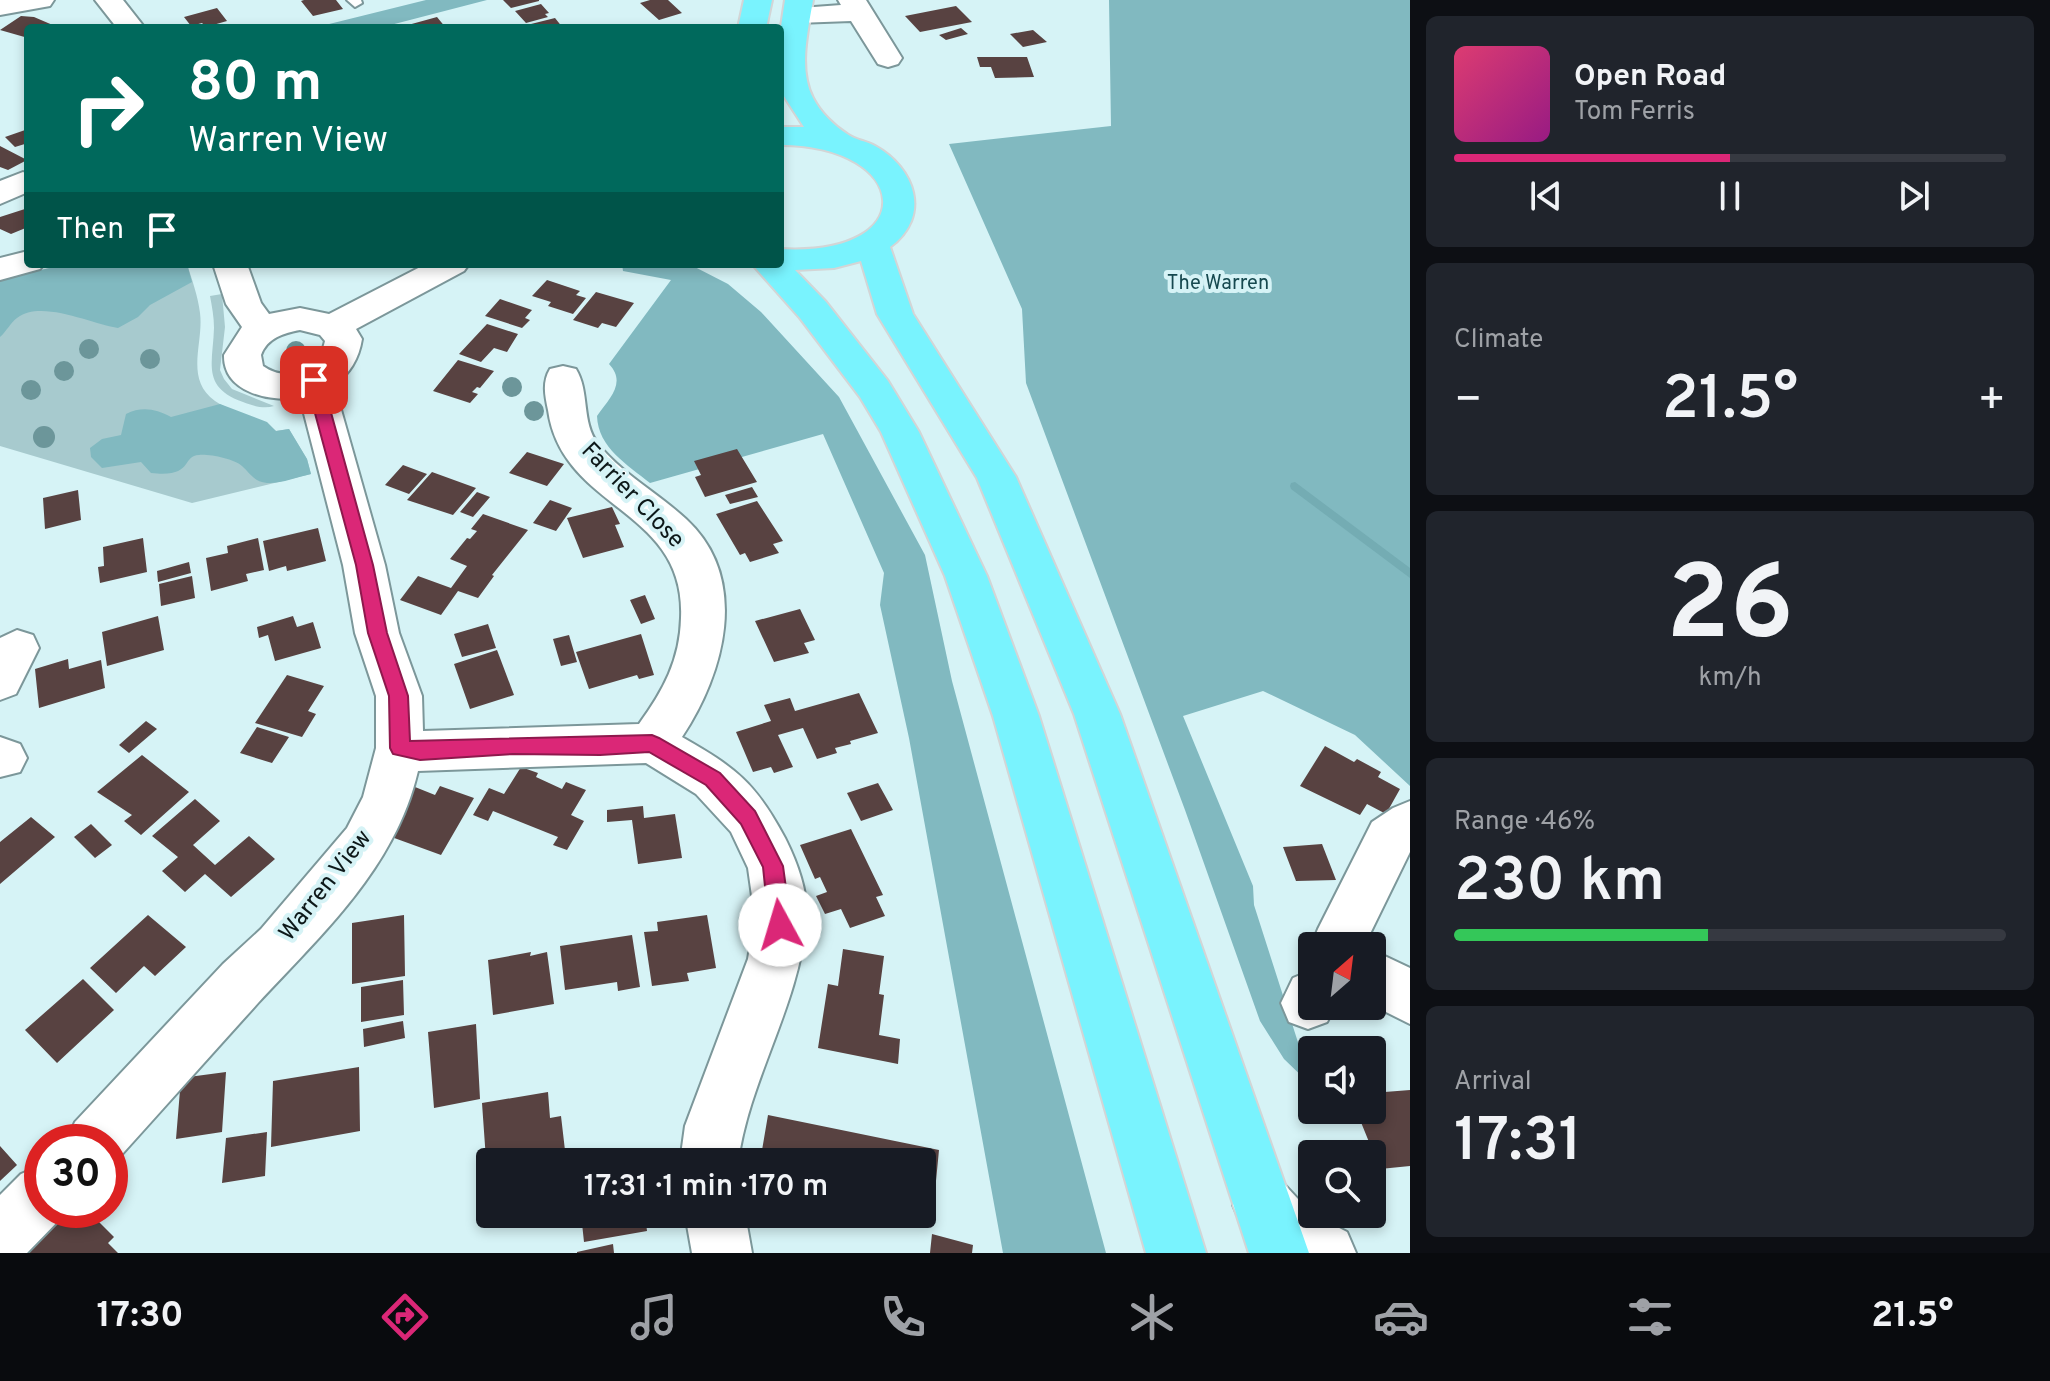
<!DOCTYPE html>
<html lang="en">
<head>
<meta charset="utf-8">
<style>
	:root { --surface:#171b24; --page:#20242c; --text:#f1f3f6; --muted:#9ea1a6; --line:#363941; --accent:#db2777 }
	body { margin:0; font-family:Overpass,sans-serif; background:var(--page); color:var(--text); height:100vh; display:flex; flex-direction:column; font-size:30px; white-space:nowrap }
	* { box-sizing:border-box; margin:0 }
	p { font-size:26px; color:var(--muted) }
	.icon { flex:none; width:44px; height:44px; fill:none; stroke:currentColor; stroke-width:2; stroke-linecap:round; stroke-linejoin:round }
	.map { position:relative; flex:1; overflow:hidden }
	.side { display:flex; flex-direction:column; gap:16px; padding:16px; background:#0d0f14; width:640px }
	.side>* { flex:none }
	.hud { position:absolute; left:24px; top:24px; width:760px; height:244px; border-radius:8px; box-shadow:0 4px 12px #0003; background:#00695c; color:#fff; overflow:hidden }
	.needle { width:52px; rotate:28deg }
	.controls { position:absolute; left:1298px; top:932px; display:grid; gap:16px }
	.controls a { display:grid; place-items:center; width:88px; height:88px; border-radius:8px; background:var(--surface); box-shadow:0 4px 12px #0003; font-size:40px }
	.speed { position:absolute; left:24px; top:1124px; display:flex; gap:16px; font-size:40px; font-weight:700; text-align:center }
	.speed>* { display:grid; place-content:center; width:104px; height:104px; border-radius:50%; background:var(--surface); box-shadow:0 4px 12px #0003; line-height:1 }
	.speed .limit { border:12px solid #d22; background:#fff; color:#111 }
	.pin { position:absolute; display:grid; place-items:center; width:68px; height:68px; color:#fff; margin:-34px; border-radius:16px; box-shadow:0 4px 12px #0006 }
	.me { position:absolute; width:88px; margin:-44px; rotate:354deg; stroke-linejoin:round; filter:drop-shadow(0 0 6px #0008) }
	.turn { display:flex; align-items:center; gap:28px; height:168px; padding:0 32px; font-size:36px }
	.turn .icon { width:104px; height:104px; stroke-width:2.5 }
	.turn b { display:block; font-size:56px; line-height:68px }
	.then { display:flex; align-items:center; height:76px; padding:0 32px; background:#0003; gap:16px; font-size:30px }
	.big { font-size:60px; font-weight:600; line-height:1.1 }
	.side .widget { flex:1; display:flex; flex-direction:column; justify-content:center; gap:12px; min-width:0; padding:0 28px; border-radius:12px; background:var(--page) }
	.side .dial { align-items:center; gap:0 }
	.dial b { font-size:104px; line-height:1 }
	.song { display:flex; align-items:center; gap:24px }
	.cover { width:96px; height:96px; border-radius:12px; background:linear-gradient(135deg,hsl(340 70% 55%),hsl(310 70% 35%)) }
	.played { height:8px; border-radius:4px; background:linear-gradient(90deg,var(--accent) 50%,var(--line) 50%) }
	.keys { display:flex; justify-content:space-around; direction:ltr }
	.heat { display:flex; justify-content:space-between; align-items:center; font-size:44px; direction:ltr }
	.charge { height:12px; border-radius:6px; background:linear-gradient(90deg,#34c759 46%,var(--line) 0) }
	.trip { position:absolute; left:476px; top:1148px; width:460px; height:80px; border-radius:8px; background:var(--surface); box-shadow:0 4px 12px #0003; font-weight:600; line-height:80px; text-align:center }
	.tab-bar { display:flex; height:128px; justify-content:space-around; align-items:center; background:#090b0e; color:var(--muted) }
	.tab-bar .icon { width:56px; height:56px }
	.tab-bar .active { color:var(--accent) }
	.tab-bar b { font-size:36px; color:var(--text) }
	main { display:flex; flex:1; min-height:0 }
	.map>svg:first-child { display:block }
	.green { fill:#a7cace }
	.forest { fill:#81b9c0 }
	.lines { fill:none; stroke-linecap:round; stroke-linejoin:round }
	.stream { fill:#74acb3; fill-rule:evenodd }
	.building { fill:#584241 }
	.lane-casing { stroke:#7c979a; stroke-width:4 }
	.street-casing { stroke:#7c979a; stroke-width:4 }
	.primary-casing { stroke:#d3d5d6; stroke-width:4 }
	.lane { fill:#fff; fill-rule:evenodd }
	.street { fill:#fff; fill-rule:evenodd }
	.primary { fill:#79f3fe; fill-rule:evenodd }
	.tree { fill:#6c969a }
	.route { fill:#db2777; stroke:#8e194d; stroke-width:2 }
	.labels { text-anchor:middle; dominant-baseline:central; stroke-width:8; stroke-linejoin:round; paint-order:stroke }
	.far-park-label { font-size:20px; fill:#16494f; stroke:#d6f3f6 }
	.street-label { font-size:24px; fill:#0d1819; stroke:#d6f3f6 }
</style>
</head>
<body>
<main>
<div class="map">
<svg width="1410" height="1253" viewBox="0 0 1410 1253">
	<rect width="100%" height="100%" fill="#d6f3f6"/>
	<path class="green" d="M66 264H187C192 280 198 296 200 313 204 343 184 379 215 401 234 414 258 415 276 431L289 429 307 459 311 474 192 503 0 446V280Z
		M222 294 225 327 220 370 224 379 232 389 274 406C264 409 253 406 243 402 201 387 213 363 214 328 214 317 212 307 210 296Z"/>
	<path class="forest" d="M426 0H487L379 28H313Z
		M1109 0H1410V786L1355 735 1263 691 1183 716 1253 886 1254 905 1312 1086 1284 1059 1260 1021 1185 810 1026 383 1022 309 949 144 1111 126Z
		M66 264H187L192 282 150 305 138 317 118 328C93 325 42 299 17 318 11 322 6 332 0 337V280Z
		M622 264H689L728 284 761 312 839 397 925 555 952 681 1106 1253H1003L909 738 880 605 884 573 823 434 650 483C628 465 598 448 597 416 609 399 627 383 609 364L671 280 623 271Z
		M220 404 267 422 276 431 289 429 307 459 311 474C298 477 280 484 267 483 253 481 251 474 242 466 234 459 210 454 199 455 181 456 194 478 151 473L141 462 102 468 91 457 90 448 102 439 121 435 126 414C142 406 156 409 171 417Z"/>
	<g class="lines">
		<path class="stream" d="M1295 482 1410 568V578L1291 489 1290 486 1291 483Z"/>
	</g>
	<path class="building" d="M304 0H336L343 9 313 16 301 1Z
		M503 0H539V1L511 8Z
		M650 0H668L682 13 659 20 640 3Z
		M541 4 549 13 545 14 548 17 526 23 515 11Z
		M956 6 972 22 920 32 905 16Z
		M217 8 227 21 206 27 202 23 191 26 184 17Z
		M21 16 34 17 55 26 28 28V38L0 30Z
		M437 17 446 28H411L408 25Z
		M555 18 563 28H529L527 25Z
		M961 28 968 34 946 40 939 35Z
		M1033 30 1047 42 1023 47 1010 34Z
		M977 57H1027L1034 77 995 78 991 67H980Z
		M28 129V143L15 147 5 137Z
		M0 146 27 160 8 170 0 167Z
		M28 208V227L11 234 0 229V217Z
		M547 280 580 291 576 295 586 298 573 314 548 306 551 302 532 296Z
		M596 292 634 303 616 327 602 323 598 328 573 320Z
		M500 299 532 310 525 318 530 320 522 328 485 316Z
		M487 324 518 334 507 352 494 348 481 362 459 354Z
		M458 360 494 371 480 388 477 387 472 392 478 394 470 403 433 391Z
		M737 449 757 482 705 497 695 477 701 475 694 461Z
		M527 452 564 464 547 486 509 473Z
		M403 465 427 474 409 494 385 485Z
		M432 472 476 488 453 515 407 500Z
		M752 487 758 497 730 504 725 495Z
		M78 490 81 520 45 529 43 498Z
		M477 492 490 497 473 517 460 512Z
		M550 500 572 508 556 531 533 523Z
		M757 501 783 541 773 544 779 553 750 562 745 553 740 555 716 514Z
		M612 507 620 524 615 525 624 547 583 558 567 518Z
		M483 514 528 530 492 575 494 576 478 598 458 591 441 615 400 600 418 576 451 588 467 566 450 559 467 538 470 539 477 531 471 529Z
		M318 528 326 561 287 571 286 566 269 571 263 541Z
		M143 538 147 572 100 583 98 567 104 566 103 547Z
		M258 538 264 570 246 574 248 581 211 591 206 558 228 553 227 546Z
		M189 562 191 573 158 582 157 571Z
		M192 576 195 598 161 606 159 584Z
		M645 595 655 619 641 624 630 600Z
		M800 609 815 640 804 643 809 653 774 662 755 621Z
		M158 616 164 650 107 666 102 632Z
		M293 616 297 627 313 622 321 648 275 661 268 635 259 638 257 627Z
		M488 624 496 648 462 657 454 634Z
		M641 634 654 675 639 679 637 675 589 689 576 652Z
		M569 635 577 662 561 666 553 639Z
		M497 650 514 695 470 709 454 664Z
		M68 659 69 669 101 660 105 688 39 708 35 669Z
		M287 675 324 686 308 711 316 714 302 737 255 723Z
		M859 693 878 733 850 741 851 744 835 748 837 753 817 759 803 728 778 735 793 767 774 773 771 767 753 772 736 732 771 721 764 705 790 698 795 711Z
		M146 721 157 729 129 753 119 745Z
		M257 727 289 737 272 763 240 753Z
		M1325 746 1354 762 1357 759 1381 772 1378 777 1400 789 1386 814 1367 804 1360 815 1300 786Z
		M142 755 189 792 141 835 124 821 132 815 97 792Z
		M521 767 538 773 536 777 562 789 566 782 586 790 571 815 584 821 567 850 553 845 558 837 493 811 488 821 473 815 489 788 504 794Z
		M878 783 893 810 861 821 847 793Z
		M440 786 474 798 441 855 386 835 415 787 435 795Z
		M195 799 220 821 193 845 215 865 249 836 275 859 231 897 205 874 185 892 162 871 178 857 152 836Z
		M643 806 644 818 675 814 682 858 638 864 632 820 607 822V810Z
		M31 817 55 837 0 884V842Z
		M91 824 112 845 95 858 74 837Z
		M851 829 883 895 876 897 885 916 850 928 841 909 825 914 816 896 827 892 820 877 815 879 800 845Z
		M1322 844 1336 880 1296 881 1283 847Z
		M148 915 186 947 155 976 144 966 116 993 90 968Z
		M404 915 405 976 352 984V923Z
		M707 915 716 968 687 973 689 981 652 986 644 932 658 931 657 922Z
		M632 935 640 987 618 991 617 982 565 990 560 946Z
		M843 949 884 956 879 994 884 995 879 1035 900 1039 898 1064 818 1048 828 984 838 986Z
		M531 952 530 956 547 952 554 1004 493 1015 488 960Z
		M83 979 114 1010 57 1063 25 1030Z
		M403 980 404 1015 361 1022V987Z
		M403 1021 405 1038 364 1047 363 1029Z
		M476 1024 480 1099 434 1108 428 1032Z
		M359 1067 360 1131 271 1147 273 1081Z
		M226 1072 222 1132 176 1139 181 1078Z
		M1410 1090V1166L1380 1169 1356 1110H1372V1093Z
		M548 1092 550 1118 561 1116 566 1159 490 1162V1173L487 1174 482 1103Z
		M768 1115 939 1150 932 1222 904 1217V1214H922V1162H760Z
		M267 1132 265 1176 222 1183 226 1138Z
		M0 1146 17 1165 0 1181Z
		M47 1210H87L114 1237 108 1243 118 1253H23Z
		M581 1214H645L647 1231 584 1242Z
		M932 1234 973 1245 972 1253H930Z
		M613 1244 614 1253H577V1252Z"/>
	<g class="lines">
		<g class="lane-casing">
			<path id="lane" d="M347 0H361L362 3 355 7Z"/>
		</g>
		<g class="street-casing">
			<path id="street" d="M0 0H54L50 6 0 15Z
				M95 0H123L145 28H117Z
				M838 0H866L902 58 898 64 888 67 878 64 851 21 797 23 787 21 783 15 787 9 841 5Z
				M23 172 28 174V192L0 204V181Z
				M28 251V264H44L40 269 0 280V258Z
				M213 264H247L261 303 269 314 300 308 329 314 426 264H469L464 271 356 329 362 339C359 358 350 374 334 385L385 565 399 633 422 696 423 731 639 724C663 691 680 660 681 618 686 507 562 511 548 410 545 396 542 382 550 369L563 366 576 369C590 392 581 422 598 444 622 474 658 493 686 519 751 579 724 674 682 737 736 768 755 782 785 838 797 862 809 893 806 920 800 1004 749 1079 738 1162H680L685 1126 748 959 755 917 748 868 731 832 696 794 646 763 418 771C395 868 323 933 258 1003 210 1056 163 1109 115 1162L110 1165V1142H66L75 1122 223 964 261 929 347 828 363 797 376 748V696L355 633 343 565 300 398C271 402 223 393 224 355L242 327 226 304ZM300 330 320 335 325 341 321 356C304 372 284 381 263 366L261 355C267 338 284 333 300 330Z
				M17 630 33 635 39 648 16 694 0 700V638Z
				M0 737 20 744 27 758 20 772 0 777Z
				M1410 801V852L1364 946H1312V949L1311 946 1318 929 1372 822 1393 808Z
				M1372 950 1410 968V1024L1372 1005Z
				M1312 970V1006H1335L1327 1022 1308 1029 1289 1022 1281 1003 1293 978Z
				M42 1165V1210H65L63 1216 27 1253H0V1195L21 1174Z
				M1263 1175 1284 1184 1312 1214 1347 1232 1356 1253H1268C1250 1242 1241 1224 1233 1205L1242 1184Z
				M685 1214H745L752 1253H692Z"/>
		</g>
		<g class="primary-casing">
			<path id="primary" d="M744 0H772L766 28H738Z
				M785 0H813C808 31 798 69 813 98 820 112 834 126 847 134 855 140 866 141 875 146 915 168 932 216 890 247L913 314 1016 477 1120 714 1309 1253H1249L1074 714 977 478 877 314 861 261 834 268 795 270 826 302 888 381 919 432 987 576 1039 716 1206 1253H1146L993 716 945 576 881 432 860 397 800 318 752 264H780V249C924 257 911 145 780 145V127H804L780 90V33Z"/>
		</g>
		<use href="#lane" class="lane"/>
		<use href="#street" class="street"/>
		<use href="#primary" class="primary"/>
	</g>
	<g class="tree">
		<circle cx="89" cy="349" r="10"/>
		<circle cx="296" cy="351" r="10"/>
		<circle cx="150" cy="359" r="10"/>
		<circle cx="64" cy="371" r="10"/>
		<circle cx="512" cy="387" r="10"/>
		<circle cx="31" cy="390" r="10"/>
		<circle cx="534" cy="411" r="10"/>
		<circle cx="44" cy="437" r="11"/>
	</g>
	<path class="route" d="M314 375 322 380 373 565 387 633 408 696 410 741 652 735 659 738 720 773 755 811 783 866 791 925 787 932 780 935 772 932 769 925 763 867 741 824 706 785 649 752 600 755 513 754 420 760 393 754 390 748 389 696 368 633 356 565 306 380Z"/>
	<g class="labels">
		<g class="far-park-label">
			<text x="1218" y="284">The Warren</text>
		</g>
		<g class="street-label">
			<text transform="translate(632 496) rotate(46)">Farrier Close</text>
			<text transform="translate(326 886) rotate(-52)">Warren View</text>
		</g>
	</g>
</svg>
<div class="controls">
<a><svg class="needle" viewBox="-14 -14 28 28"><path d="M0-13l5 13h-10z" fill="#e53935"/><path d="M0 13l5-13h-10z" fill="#9ea1a6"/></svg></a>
<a><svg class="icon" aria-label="sound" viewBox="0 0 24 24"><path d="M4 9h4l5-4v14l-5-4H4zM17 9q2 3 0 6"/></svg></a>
<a><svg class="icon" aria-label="search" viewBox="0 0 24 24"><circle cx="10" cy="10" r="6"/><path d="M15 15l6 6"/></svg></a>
</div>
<div class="speed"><div class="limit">30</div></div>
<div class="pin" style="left:314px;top:380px;background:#d93025"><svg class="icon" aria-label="arrive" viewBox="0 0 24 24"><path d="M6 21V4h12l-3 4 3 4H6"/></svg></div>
<svg class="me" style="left:780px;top:925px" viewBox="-20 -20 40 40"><circle r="19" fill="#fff"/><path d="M0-13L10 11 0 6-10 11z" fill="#db2777"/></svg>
<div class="trip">17:31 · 1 min · 170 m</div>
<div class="hud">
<div class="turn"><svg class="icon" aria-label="right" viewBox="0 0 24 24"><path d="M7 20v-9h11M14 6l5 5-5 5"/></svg><div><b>80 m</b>Warren View</div></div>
<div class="then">Then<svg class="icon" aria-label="arrive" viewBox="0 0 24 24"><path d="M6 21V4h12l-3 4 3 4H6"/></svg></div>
</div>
</div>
<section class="side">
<div class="widget">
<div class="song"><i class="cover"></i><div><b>Open Road</b><p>Tom Ferris</p></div></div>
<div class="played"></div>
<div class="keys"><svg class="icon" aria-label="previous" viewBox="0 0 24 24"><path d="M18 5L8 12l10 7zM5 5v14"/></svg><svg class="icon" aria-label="pause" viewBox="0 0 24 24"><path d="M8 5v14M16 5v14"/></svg><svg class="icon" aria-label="next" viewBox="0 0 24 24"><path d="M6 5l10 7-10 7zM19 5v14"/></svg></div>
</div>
<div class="widget"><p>Climate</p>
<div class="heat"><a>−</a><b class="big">21.5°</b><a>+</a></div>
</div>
<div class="widget dial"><b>26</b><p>km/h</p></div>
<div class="widget"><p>Range · 46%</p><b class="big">230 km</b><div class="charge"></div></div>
<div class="widget"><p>Arrival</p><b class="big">17:31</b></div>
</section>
</main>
<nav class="tab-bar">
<b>17:30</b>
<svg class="icon active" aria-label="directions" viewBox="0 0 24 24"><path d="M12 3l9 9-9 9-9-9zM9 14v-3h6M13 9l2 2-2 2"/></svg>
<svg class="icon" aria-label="music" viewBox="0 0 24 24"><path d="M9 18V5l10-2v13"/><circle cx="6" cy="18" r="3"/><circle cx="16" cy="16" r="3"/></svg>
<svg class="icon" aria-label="phone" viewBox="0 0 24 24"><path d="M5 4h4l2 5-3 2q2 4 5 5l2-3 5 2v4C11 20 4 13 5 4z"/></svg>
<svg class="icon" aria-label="climate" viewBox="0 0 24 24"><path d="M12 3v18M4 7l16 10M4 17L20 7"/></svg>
<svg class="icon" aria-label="car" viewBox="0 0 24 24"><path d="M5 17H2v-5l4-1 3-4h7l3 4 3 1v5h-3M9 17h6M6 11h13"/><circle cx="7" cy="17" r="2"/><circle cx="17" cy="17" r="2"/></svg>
<svg class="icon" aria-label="filters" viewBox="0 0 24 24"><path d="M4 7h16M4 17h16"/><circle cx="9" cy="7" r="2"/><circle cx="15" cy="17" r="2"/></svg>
<b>21.5°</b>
</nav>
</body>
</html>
